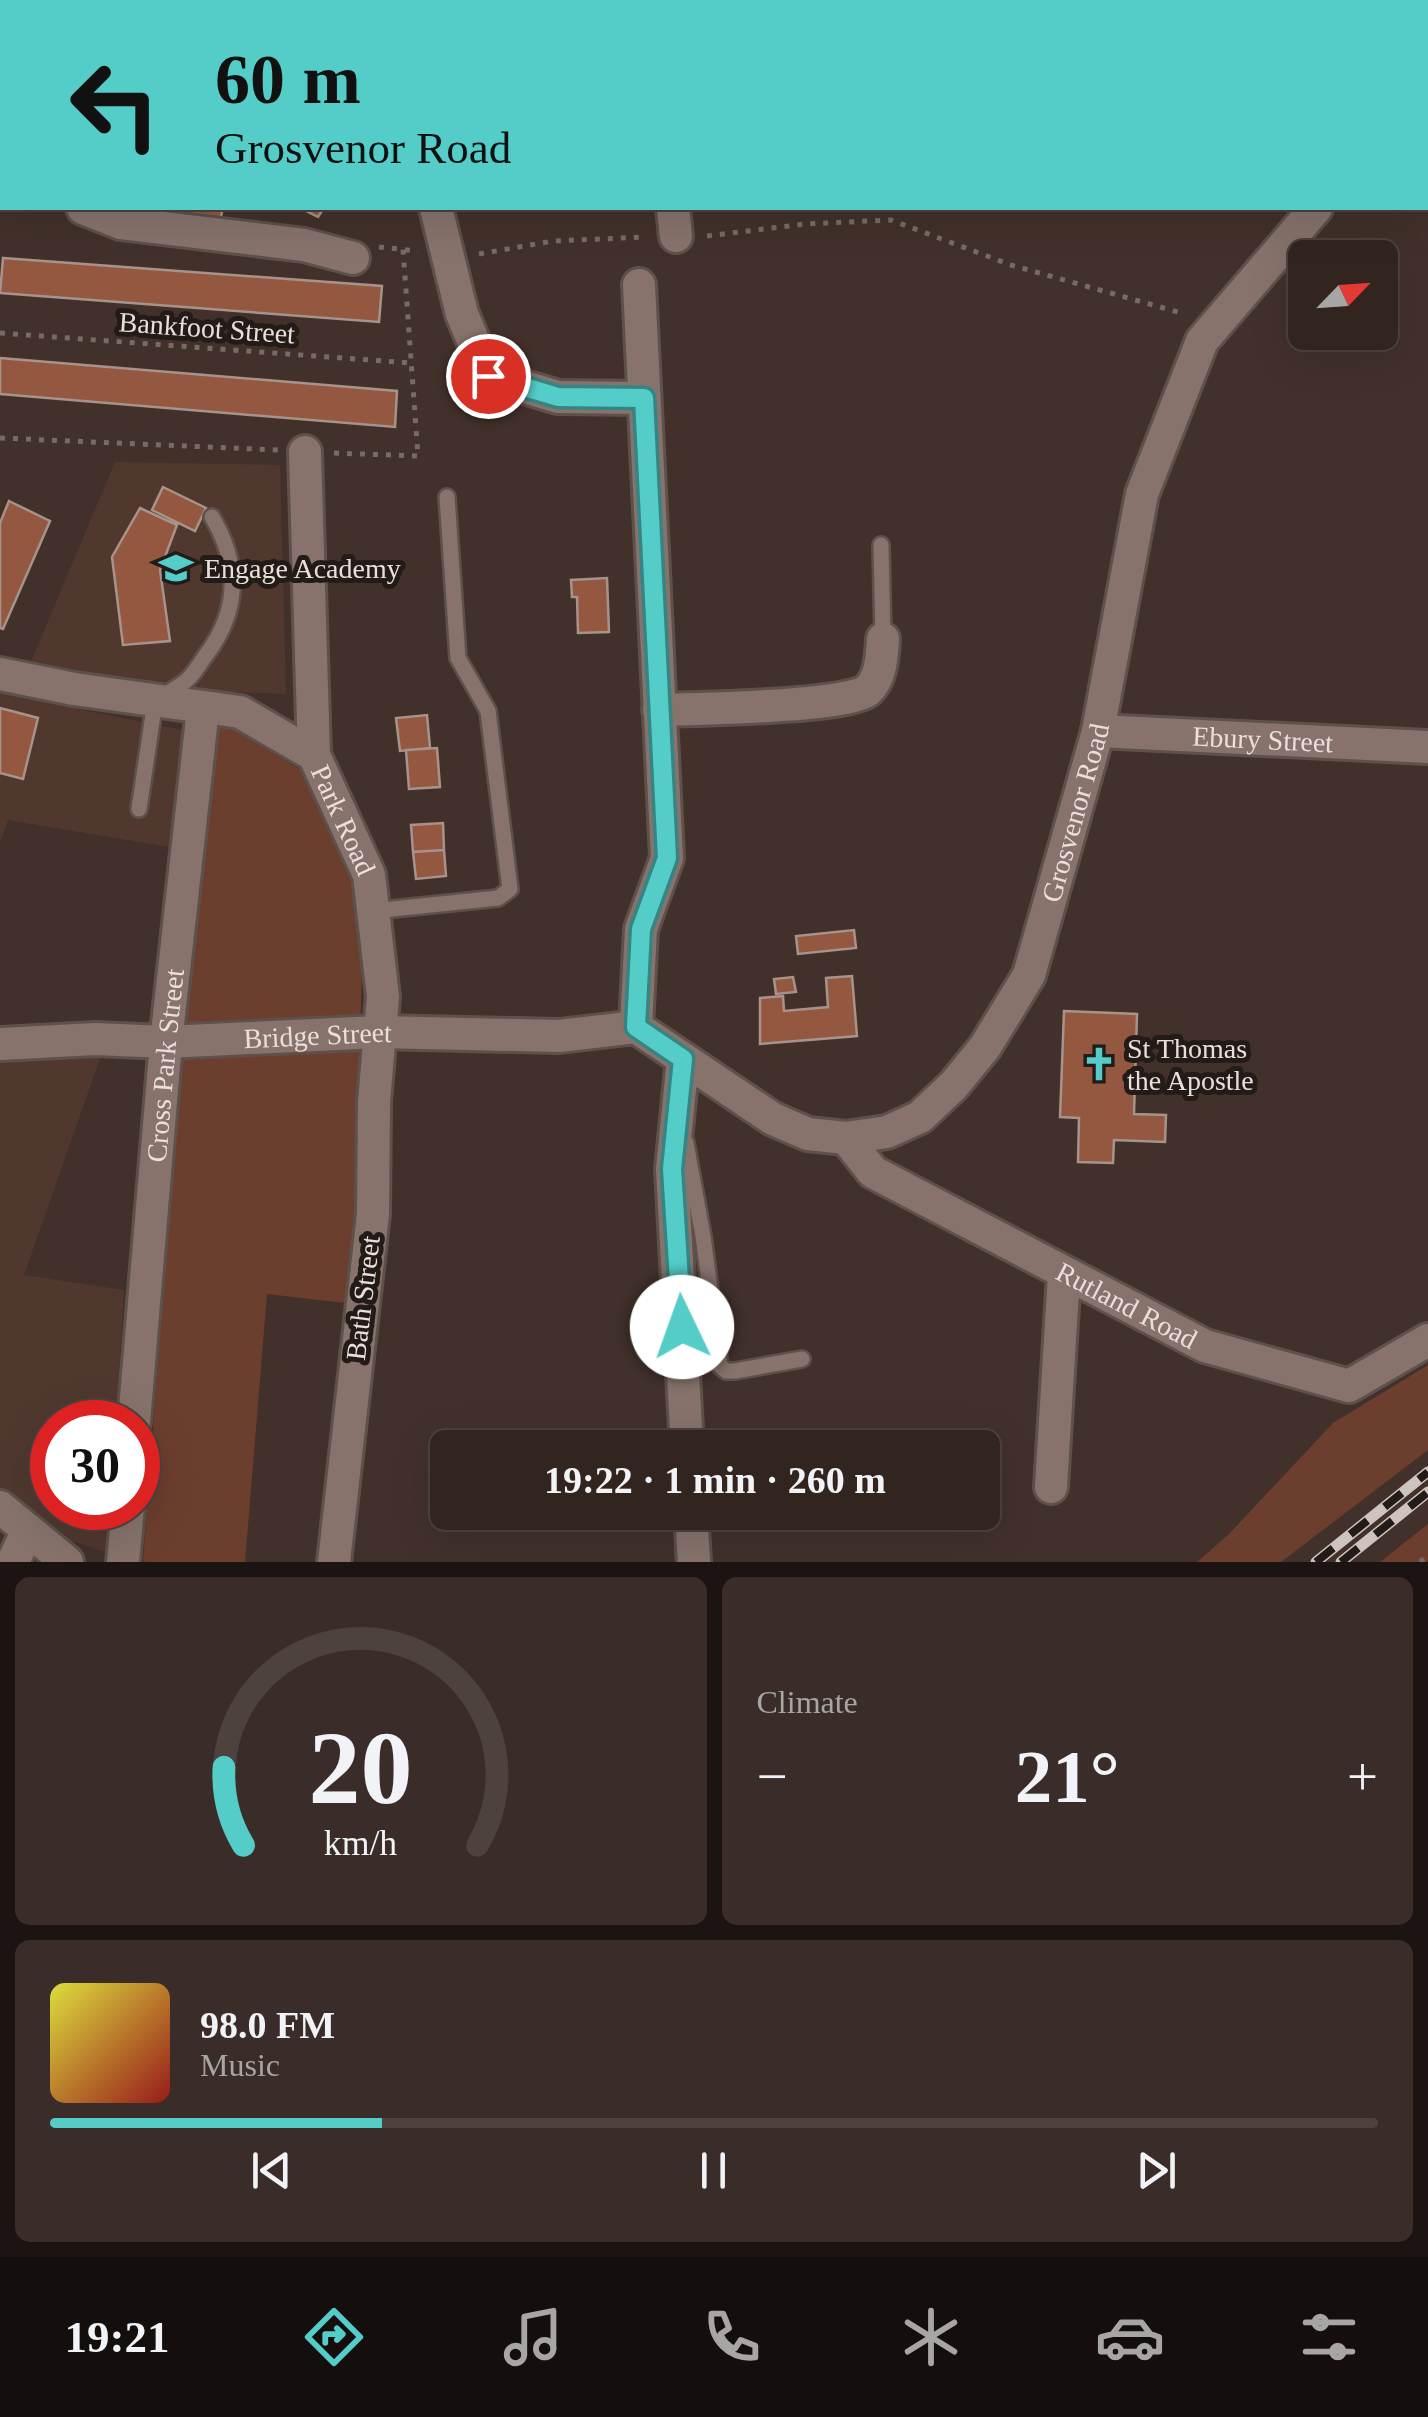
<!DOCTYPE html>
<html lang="en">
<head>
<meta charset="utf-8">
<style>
	:root { --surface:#322520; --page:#3a2d29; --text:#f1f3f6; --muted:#a8a5a5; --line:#4d423e; --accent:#54cdc8 }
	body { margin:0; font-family:Georgia,serif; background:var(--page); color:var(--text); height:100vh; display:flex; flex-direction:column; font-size:38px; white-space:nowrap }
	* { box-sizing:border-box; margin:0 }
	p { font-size:32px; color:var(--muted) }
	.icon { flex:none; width:55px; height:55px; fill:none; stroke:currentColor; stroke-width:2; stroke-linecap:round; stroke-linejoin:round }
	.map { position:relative; height:1562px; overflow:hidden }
	.sheet { display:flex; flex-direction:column; gap:15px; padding:15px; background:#1c1412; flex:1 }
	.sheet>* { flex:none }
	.top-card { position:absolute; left:0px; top:0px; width:1430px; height:210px; box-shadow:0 10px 40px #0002,0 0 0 2px var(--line); background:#54cdc8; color:#111; overflow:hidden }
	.needle { width:65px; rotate:65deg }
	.tools { position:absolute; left:1288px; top:240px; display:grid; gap:20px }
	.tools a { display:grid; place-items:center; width:110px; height:110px; border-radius:15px; background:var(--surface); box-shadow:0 10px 40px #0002,0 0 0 2px var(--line); font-size:50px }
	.speed { position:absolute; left:30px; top:1400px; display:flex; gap:20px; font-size:50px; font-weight:700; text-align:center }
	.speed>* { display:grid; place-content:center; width:130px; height:130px; border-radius:50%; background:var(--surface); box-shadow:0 10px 40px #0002,0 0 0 2px var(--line); line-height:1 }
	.speed .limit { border:15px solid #d22; background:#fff; color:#111 }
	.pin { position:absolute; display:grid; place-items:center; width:85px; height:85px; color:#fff; margin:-42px; border:5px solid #fff; border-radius:50%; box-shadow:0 2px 10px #0007 }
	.me { position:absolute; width:110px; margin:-55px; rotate:357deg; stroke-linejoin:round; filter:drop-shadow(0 0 8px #0008) }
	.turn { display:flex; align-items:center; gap:35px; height:210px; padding:0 50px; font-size:45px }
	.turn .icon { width:130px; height:130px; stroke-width:2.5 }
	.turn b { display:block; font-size:70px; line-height:85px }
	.big { font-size:75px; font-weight:800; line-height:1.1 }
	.sheet .card { flex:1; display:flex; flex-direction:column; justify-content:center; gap:15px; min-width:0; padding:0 35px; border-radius:15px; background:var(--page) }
	.sheet .dial { align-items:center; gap:0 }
	.dial svg { height:260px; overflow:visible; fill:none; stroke:var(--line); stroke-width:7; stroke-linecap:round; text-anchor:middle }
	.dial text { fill:var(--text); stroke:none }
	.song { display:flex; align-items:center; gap:30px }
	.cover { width:120px; height:120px; border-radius:15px; background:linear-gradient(135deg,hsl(60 70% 55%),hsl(0 70% 35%)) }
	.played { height:10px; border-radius:5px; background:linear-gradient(90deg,var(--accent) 25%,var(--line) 25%) }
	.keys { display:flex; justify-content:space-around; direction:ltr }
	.heat { display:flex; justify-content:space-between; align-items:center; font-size:55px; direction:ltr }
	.sheet .tiles { flex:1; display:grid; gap:15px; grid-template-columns:1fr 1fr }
	.card:last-child { grid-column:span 2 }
	.trip { position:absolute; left:430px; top:1430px; width:570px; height:100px; border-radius:15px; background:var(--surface); box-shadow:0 10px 40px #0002,0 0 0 2px var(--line); font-weight:800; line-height:100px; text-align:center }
	.menu { display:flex; height:160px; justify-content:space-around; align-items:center; background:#140f0d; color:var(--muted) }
	.menu .icon { width:70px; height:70px }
	.menu .active { color:var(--accent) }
	.menu b { font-size:45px; color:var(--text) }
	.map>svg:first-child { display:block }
	.built { fill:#50382f }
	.green { fill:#6c3e2d }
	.building { fill:#945740; stroke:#a7938b; stroke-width:2.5 }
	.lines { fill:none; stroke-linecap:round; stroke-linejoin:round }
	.lane-casing { stroke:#5e504b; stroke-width:20 }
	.street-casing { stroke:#5e504b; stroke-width:38 }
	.path { stroke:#796a64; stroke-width:5; stroke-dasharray:5 8; stroke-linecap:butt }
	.lane { stroke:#87736c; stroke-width:15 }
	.street { stroke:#87736c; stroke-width:32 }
	.rail-casing { stroke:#cfc3be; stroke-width:11 }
	.rail { stroke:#221b18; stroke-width:8; stroke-dasharray:22; stroke-linecap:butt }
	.route-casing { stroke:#378582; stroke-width:25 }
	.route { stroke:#54cdc8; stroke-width:18 }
	.labels { text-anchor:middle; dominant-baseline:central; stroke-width:10; stroke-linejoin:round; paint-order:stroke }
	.street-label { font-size:28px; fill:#eadfdb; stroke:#221b18 }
	.poi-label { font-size:28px; fill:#eadfdb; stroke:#221b18; text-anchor:start }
</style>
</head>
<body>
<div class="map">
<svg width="1428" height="1562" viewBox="0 0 1428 1562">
	<rect width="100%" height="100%" fill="#42312a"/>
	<path class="built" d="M0 0H103L2 2 0 201Z
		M115 462 280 465 286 694 178 690 27 671Z
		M0 693 191 732 176 848 8 820 0 843Z
		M103 1050 24 1275 124 1290 116 1422H52V1508H111L108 1553 52 1534 0 1503V1057Z"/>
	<path class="green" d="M218 720 301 770 353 875H364L354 1304 267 1294 245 1562H143L183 1026Z
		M1428 1365V1450L1281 1562H1197L1229 1534 1333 1423Z
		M1428 1524V1562H1380Z"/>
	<path class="building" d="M0 21 2 22V115L0 114Z
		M189 208H223L219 225 187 217Z
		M300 208H324L318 217Z
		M3 258 382 286 379 322 0 293Z
		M0 358 397 391 395 427 0 394Z
		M163 487 206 508 195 531 152 510Z
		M9 501 50 521 3 629 0 628V523Z
		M140 508 177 525 160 570 170 641 123 645 112 557Z
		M607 578 609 632 578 633 577 597H572L571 580Z
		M0 708 38 718 23 779 0 773Z
		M427 715 430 748 400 751 396 718Z
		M437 748 440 787 409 789 406 750Z
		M443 823 444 850 413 852 411 825Z
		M444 850 446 876 416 879 413 852Z
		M854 930 856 948 798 954 796 936Z
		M852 976 857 1036 760 1044V998L783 996 784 1011 828 1007 826 978Z
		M793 977 796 992 776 994 774 979Z
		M1064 1011 1137 1014 1134 1114 1166 1115 1165 1142 1114 1140 1113 1163 1078 1162 1079 1118 1060 1117Z"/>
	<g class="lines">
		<g class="lane-casing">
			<path id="lane" d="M881 545 883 639
				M139 809 155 701C165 694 178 688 187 680 195 673 200 663 206 655 240 610 240 564 212 517
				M373 911 498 898 510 889 488 711 458 658 447 497
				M686 1143 703 1236 720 1366 726 1371H735L802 1359"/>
		</g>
		<g class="street-casing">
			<g id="street">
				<path d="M654 0V2"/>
				<path d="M999 0 1000 2"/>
				<path d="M212 2 213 0"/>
				<path d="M428 2V0"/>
				<path d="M1048 2 1050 0"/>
				<path d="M0 186H2"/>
				<path d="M83 208 121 223 304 245 353 258"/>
				<path d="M436 208 462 314 488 376 558 397 644 398"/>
				<path d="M673 208 676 236"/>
				<path d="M305 452 314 755"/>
				<path id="s1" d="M0 674 74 689 240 712 314 755 369 875 383 997 374 1102 373 1214 334 1562"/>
				<path d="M659 710C693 709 849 707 868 690 881 678 882 656 883 639"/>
				<path id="s2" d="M1098 731 1428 747"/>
				<path id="s3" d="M636 1027 773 1119 808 1134 846 1138 887 1132 920 1117 954 1085 985 1047 1029 975 1098 731 1142 494 1202 341 1316 208"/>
				<path d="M636 1027 641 929 667 858 639 285"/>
				<path id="s4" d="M0 1044 95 1039 166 1042 379 1032 559 1036 636 1027"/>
				<path d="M683 1059 672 1169 687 1448"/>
				<path id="s5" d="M846 1138 873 1172 1205 1346 1349 1386 1428 1340"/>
				<path id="s6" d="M134 1422 166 1042 203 709"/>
				<path d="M1051 1487 1064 1274"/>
				<path d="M0 1507 67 1562"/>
				<path d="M691 1512 694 1562"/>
				<path d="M13 1562 28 1530"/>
				<path d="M123 1562 128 1508"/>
			</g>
		</g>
		<path class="path" d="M707 236 805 224 891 220 1011 265 1185 314
			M379 247 418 251
			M479 254 553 241 646 237
			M0 333 411 363
			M0 438 278 450
			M334 453 418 456 403 249
			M1420 1562 1428 1555"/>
		<use href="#lane" class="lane"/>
		<use href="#street" class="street"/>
		<g class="rail-casing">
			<path id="rail" d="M1316 1562 1428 1472
				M1341 1562 1428 1492"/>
		</g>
		<use href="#rail" class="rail"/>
	</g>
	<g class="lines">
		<g class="route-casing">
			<path id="route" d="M488 376 558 397 644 398 667 858 641 929 636 1027 683 1059 672 1169 682 1327"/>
		</g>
		<use href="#route" class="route"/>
	</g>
	<defs>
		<g id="school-bare" transform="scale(2.7)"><path d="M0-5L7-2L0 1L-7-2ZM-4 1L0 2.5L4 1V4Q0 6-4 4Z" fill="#54cdc8" stroke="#221b18" stroke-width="2.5" paint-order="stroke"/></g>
		<g id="church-bare" transform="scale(2.7)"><path d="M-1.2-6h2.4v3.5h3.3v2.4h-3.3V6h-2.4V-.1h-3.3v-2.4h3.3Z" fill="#54cdc8" stroke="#221b18" stroke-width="2.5" paint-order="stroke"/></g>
	</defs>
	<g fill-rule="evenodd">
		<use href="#school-bare" x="176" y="568"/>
		<use href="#church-bare" x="1099" y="1064"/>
	</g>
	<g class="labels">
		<g class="street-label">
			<text transform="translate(207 328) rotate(4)">Bankfoot Street</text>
			<text stroke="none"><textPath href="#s2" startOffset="165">Ebury Street</textPath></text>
			<text stroke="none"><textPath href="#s3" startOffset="668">Grosvenor Road</textPath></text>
			<text stroke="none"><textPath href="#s1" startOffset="400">Park Road</textPath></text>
			<text stroke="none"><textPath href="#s4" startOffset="318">Bridge Street</textPath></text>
			<text stroke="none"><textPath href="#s6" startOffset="358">Cross Park Street</textPath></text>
			<text transform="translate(363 1298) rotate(-83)">Bath Street</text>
			<text stroke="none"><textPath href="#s5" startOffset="330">Rutland Road</textPath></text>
		</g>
		<g class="poi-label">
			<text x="204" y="568">Engage Academy</text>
			<text x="1127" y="1048">St Thomas<tspan x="1127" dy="32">the Apostle</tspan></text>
		</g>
	</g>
</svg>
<div class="tools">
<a><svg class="needle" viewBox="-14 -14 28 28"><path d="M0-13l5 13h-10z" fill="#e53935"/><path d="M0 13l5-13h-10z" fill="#a8a5a5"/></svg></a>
</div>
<div class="speed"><div class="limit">30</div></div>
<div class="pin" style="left:488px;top:376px;background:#d93025"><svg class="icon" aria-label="arrive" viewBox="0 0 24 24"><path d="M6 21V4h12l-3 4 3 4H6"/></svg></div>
<svg class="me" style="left:682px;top:1327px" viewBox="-20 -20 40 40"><circle r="19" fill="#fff"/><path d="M0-13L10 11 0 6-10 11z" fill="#54cdc8"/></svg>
<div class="trip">19:22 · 1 min · 260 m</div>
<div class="top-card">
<div class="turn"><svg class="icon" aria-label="left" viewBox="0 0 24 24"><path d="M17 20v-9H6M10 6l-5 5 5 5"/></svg><div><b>60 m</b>Grosvenor Road</div></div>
</div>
</div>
<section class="sheet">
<div class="tiles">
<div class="card dial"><svg viewBox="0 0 100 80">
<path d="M14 69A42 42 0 1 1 86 69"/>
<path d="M14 69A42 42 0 0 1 8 45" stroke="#54cdc8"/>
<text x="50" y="56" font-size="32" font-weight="700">20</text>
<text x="50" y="72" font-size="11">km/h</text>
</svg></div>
<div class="card"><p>Climate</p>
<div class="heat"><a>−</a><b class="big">21°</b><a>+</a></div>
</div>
<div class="card">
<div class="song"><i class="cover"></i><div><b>98.0 FM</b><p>Music</p></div></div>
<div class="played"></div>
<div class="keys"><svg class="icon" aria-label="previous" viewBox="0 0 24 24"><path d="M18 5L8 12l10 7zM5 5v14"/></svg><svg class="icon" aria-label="pause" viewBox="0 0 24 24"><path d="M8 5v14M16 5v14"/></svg><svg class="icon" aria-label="next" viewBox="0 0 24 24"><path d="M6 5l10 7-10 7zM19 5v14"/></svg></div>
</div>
</div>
</section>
<nav class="menu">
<b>19:21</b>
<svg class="icon active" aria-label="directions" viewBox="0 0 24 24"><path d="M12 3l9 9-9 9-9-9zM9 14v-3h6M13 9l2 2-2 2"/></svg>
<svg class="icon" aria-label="music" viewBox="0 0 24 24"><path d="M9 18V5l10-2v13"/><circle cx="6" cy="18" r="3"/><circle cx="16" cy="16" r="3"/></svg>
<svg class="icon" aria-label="phone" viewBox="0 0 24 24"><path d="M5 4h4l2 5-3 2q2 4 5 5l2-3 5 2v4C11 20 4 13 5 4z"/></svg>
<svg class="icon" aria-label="climate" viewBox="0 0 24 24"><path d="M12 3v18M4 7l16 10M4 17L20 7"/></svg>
<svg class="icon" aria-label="car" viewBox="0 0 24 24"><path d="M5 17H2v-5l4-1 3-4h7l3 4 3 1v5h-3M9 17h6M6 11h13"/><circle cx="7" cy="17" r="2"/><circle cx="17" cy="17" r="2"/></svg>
<svg class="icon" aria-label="filters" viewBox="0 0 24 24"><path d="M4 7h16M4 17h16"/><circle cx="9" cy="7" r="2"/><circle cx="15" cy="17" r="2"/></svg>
</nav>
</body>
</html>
